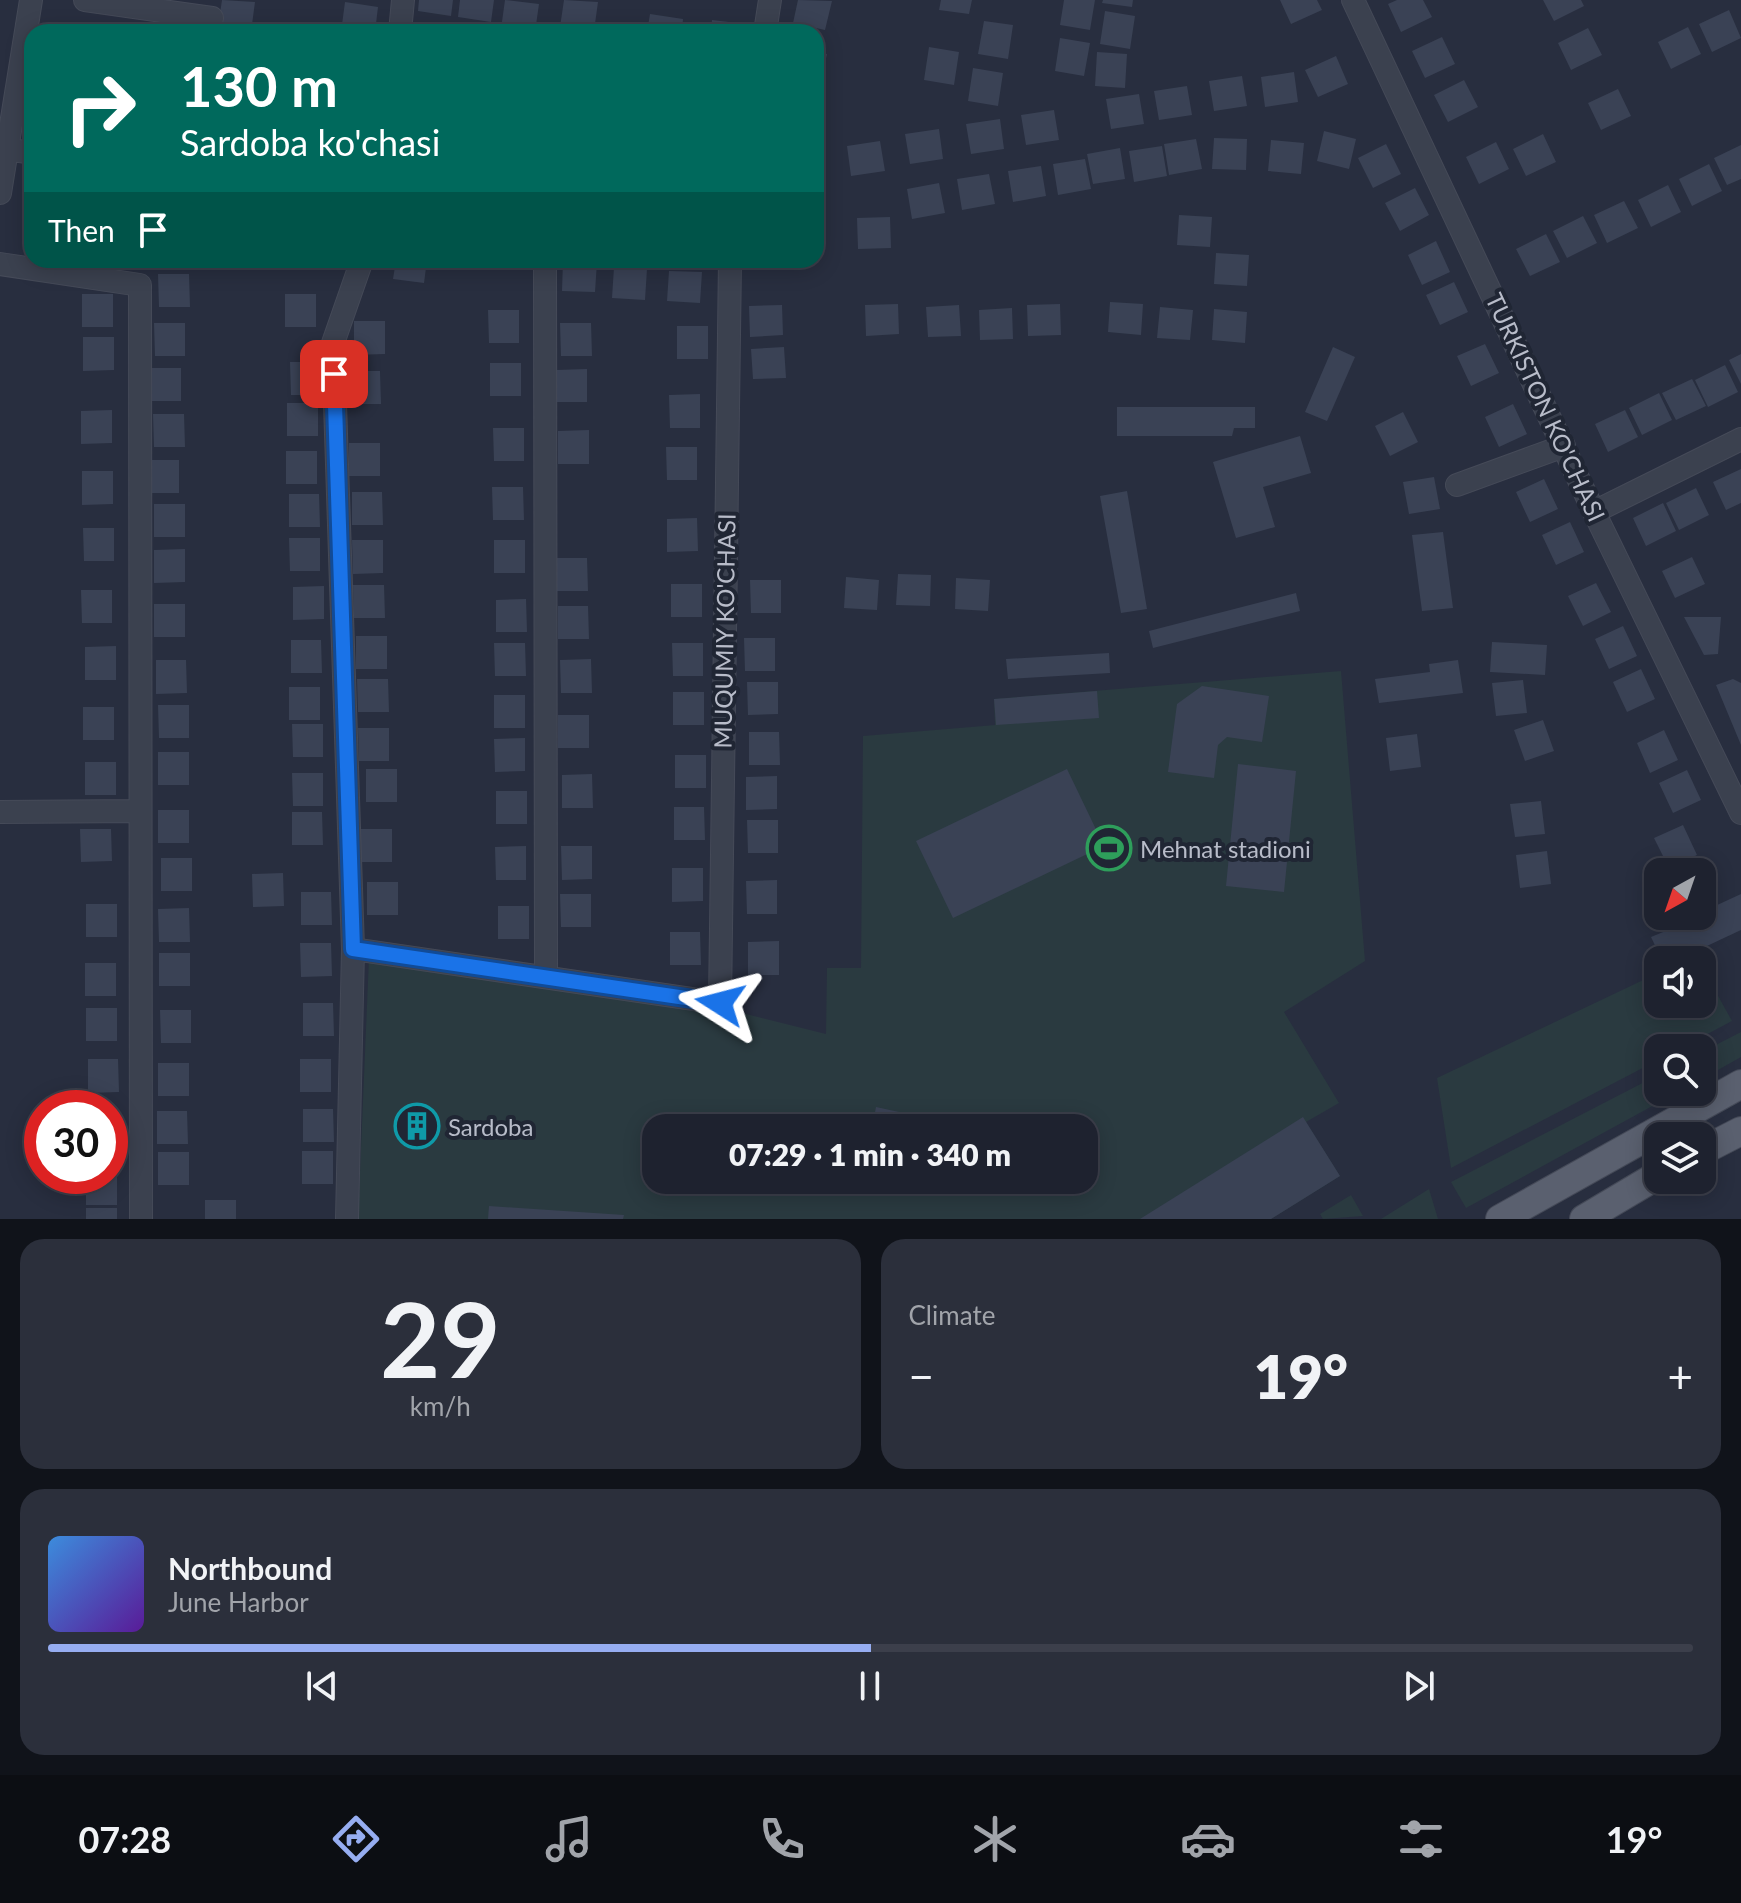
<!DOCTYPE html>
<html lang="en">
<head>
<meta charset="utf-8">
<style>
	:root { --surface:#1e222f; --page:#2b2f3b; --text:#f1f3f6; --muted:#a1a4aa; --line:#3c3f4b; --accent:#96adf1 }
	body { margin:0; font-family:Lato,sans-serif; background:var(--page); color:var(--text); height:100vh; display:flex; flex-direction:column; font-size:30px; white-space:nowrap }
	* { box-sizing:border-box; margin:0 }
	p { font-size:26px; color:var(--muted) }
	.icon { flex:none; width:44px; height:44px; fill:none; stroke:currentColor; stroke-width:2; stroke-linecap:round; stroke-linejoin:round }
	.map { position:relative; height:1219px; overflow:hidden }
	.drawer { display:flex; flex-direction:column; gap:20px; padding:20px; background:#10131a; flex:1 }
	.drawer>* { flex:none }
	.hud { position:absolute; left:24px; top:24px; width:800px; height:244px; border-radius:24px; box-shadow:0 4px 20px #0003,0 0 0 2px var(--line); background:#00695c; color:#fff; overflow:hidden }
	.needle { width:52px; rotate:220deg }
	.fabs { position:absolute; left:1644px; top:858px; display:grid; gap:16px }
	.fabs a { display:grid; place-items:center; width:72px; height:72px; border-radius:16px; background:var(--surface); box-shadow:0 4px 20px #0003,0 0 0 2px var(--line); font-size:40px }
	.speed { position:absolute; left:24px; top:1090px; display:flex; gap:16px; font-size:40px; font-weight:700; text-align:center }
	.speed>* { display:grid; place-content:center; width:104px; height:104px; border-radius:50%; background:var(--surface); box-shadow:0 4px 20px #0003,0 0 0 2px var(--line); line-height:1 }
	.speed .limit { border:12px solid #d22; background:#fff; color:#111 }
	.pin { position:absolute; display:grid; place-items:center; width:68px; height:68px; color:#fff; margin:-34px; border-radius:16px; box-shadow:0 4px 12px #0006 }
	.me { position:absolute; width:88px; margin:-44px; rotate:279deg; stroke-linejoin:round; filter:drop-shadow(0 0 6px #0008) }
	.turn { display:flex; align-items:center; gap:28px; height:168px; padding:0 24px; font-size:36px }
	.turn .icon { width:104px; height:104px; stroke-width:2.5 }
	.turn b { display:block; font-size:56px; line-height:68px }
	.then { display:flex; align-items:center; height:76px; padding:0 24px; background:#0003; gap:16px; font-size:30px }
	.big { font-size:60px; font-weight:800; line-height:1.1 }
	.drawer .card { flex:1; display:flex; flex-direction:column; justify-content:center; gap:12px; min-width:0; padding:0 28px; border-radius:24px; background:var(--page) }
	.drawer .dial { align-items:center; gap:0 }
	.dial b { font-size:104px; line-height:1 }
	.song { display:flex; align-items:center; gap:24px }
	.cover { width:96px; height:96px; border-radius:12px; background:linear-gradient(135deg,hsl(210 70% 55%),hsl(270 70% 35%)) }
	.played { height:8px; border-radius:4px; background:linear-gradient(90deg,var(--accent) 50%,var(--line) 50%) }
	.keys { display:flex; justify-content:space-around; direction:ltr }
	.heat { display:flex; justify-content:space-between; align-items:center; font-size:44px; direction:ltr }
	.drawer .tiles { flex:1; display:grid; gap:20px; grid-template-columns:1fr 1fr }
	.card:last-child { grid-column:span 2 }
	.trip { position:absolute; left:642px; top:1114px; width:456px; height:80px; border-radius:24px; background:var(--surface); box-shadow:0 4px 20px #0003,0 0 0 2px var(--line); font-weight:800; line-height:80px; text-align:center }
	.menu { display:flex; height:128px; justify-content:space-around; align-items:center; background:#0c0e13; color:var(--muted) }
	.menu .icon { width:56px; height:56px }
	.menu .current { color:var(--accent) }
	.menu b { font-size:36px; color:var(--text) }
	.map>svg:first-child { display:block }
	.green { fill:#2a3a40; fill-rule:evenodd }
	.building { fill:#3a4255 }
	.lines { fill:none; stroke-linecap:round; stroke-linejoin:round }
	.minor-casing { stroke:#454a58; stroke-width:24 }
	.major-casing { stroke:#454a58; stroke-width:30 }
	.minor { stroke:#3b414f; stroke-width:22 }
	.major { stroke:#5a606f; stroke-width:28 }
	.route-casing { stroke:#114b97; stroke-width:20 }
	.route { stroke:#1a73e8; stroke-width:14 }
	.labels { text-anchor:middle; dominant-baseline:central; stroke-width:8; stroke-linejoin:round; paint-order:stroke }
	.street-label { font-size:24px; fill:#b8bcc9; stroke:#202634 }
	.poi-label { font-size:24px; fill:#b8bcc9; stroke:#202634; text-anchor:start }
</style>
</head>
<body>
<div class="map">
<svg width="1741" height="1219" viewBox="0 0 1741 1219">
	<rect width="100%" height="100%" fill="#282e3f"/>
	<path class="green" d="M1341 671 1365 961 1284 1012 1339 1103 1306 1122 1340 1176 1271 1219H358L369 958 710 1005 826 1034 827 968H861L863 736 995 725 994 699ZM656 1128H1084V1180H656Z
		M1702 967 1732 1021 1681 1048H1658V1060L1451 1168 1437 1078 1658 973V1004H1702Z
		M1741 1032V1057L1702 1079V1052Z
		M1658 1075V1092H1678L1466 1208 1451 1182Z
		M1429 1189 1438 1219H1381Z
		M1351 1195 1363 1216 1323 1219 1320 1214Z"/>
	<path class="building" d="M222 0 255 2 251 32 218 27Z
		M419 0H453L451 16 418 11Z
		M460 0H494L491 22 458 17Z
		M505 0 539 4 535 32 501 29Z
		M564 0 598 2 594 31 560 27Z
		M798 0 832 1 825 30 793 23Z
		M941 0H972L969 14 939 10Z
		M1064 0H1095L1090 30 1060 25Z
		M1103 0H1133L1132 7 1102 3Z
		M1280 0H1317L1322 10 1291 24Z
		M1397 0H1423L1432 17 1401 32 1388 4Z
		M1543 0H1581L1584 6 1554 21Z
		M345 2 378 7 375 32H341Z
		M1729 10 1741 38 1712 52 1699 24Z
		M1105 11 1135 16 1130 49 1100 44Z
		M650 14 683 19 682 32H647Z
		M712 20 746 24 745 32H711Z
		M984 21 1013 25 1008 59 978 54Z
		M52 23 82 27V32H51Z
		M1688 27 1701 54 1671 69 1658 42Z
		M1588 28 1602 55 1571 70 1558 43Z
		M1442 37 1455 64 1425 78 1412 51Z
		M1060 38 1090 43 1084 76 1055 71Z
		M929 47 959 52 954 85 924 80Z
		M816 52 827 54 820 84 816 83Z
		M1097 52 1127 54 1125 88 1095 86Z
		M1336 56 1348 84 1318 97 1305 70Z
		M973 68 1003 73 998 106 968 101Z
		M1294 72 1298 102 1265 107 1261 77Z
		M1242 76 1247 106 1214 111 1209 81Z
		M1464 80 1478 107 1448 122 1434 95Z
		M1187 86 1192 115 1159 120 1154 91Z
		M1618 89 1631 116 1601 130 1588 103Z
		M1139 94 1144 124 1111 129 1106 99Z
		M1054 110 1059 140 1026 145 1021 115Z
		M1000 119 1004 149 971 154 966 124Z
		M939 129 943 159 910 164 905 134Z
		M1324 131 1356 139 1349 169 1317 161Z
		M1543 134 1556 162 1526 176 1513 149Z
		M1214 138 1247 139 1246 170 1212 169Z
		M1196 139 1202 169 1169 175 1164 144Z
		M1271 140 1304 143 1301 174 1268 171Z
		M880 141 885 171 851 176 847 146Z
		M1496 142 1509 169 1479 184 1466 157Z
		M1386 144 1401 174 1373 188 1358 158Z
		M1741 145V179L1727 185 1714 158Z
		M1162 146 1167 176 1134 182 1129 151Z
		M1120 148 1125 179 1093 184 1087 154Z
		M1085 159 1091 189 1058 195 1053 164Z
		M1709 164 1722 191 1692 206 1679 179Z
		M1041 166 1046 196 1013 202 1008 171Z
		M989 174 995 204 962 210 957 179Z
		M939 183 945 213 912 219 907 189Z
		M1668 185 1681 212 1651 227 1638 200Z
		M1415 188 1429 215 1400 231 1385 203Z
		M1624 201 1638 228 1607 243 1594 215Z
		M1179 215 1212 217 1210 247 1177 245Z
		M1583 216 1597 243 1567 258 1553 231Z
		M890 217 891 248 858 249 857 218Z
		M1546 234 1560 262 1530 276 1516 249Z
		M1436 241 1450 272 1422 285 1408 255Z
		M1216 253 1249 255 1247 286 1214 284Z
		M396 260H427L424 283 393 279Z
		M563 260 597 262 595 292 562 291Z
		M614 267 647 269 645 300 612 298Z
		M669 271 702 272 700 303 667 301Z
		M158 274H189L190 307H159Z
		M1454 282 1468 312 1440 325 1426 295Z
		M82 294H113V327H82Z
		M285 294H316V327H285Z
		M1110 302 1143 304 1141 335 1108 332Z
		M898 304 899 334 866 336 865 305Z
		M1060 304 1061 335 1028 336 1027 305Z
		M782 305 783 335 750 337 749 306Z
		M959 305 961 336 928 337 926 307Z
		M1160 307 1193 310 1190 340 1157 338Z
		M1012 308 1013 339 980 340 979 310Z
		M1214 309 1247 312 1245 343 1212 340Z
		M488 310H519V343H489Z
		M354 321H385V354L354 355Z
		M154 323H185V356H155Z
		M560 323H591L592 356H561Z
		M677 326H708V359H677Z
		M83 337H114V370L83 371Z
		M1485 344 1499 373 1471 386 1457 356Z
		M784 347 786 378 753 379 751 349Z
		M1333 347 1355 357 1327 421 1305 412Z
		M1741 354V384L1729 360Z
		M290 362H321L322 395H291Z
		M490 363H521V396H490Z
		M1725 365 1738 392 1708 407 1695 380Z
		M150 368H181V401H150Z
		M587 369V402H556V370Z
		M349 371H380L381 404H350Z
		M1692 379 1706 406 1676 420 1662 393Z
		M1659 393 1672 420 1642 435 1629 408Z
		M700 394V428H670L669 395Z
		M287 403H318V436H287Z
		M1513 404 1527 434 1499 447 1485 417Z
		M1117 407H1255V428H1234L1232 436H1117Z
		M112 410V443L81 444V411Z
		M1625 410 1638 437 1608 452 1595 424Z
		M1403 412 1418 442 1390 456 1375 426Z
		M153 414H184L185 447H154Z
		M493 428H524V461H494Z
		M589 430V464H558V431Z
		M1300 436 1311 473 1263 487 1275 527 1236 538 1213 462Z
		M349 443H380V476H349Z
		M666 447H697V480H667Z
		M286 451H317V484H286Z
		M148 460H179V493H148Z
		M1741 469V503L1726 510 1713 482Z
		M82 471H113V504L82 505Z
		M1434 477 1440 509 1409 514 1403 482Z
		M1544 479 1558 509 1530 522 1516 492Z
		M492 487H523L524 520H493Z
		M1696 488 1709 515 1679 530 1666 503Z
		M1127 491 1147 609 1121 613 1100 496Z
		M352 492H382L383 525H352Z
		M289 494H319L320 527H289Z
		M1663 503 1676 531 1646 546 1633 518Z
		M154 504H185V537H154Z
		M697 518 698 551 667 552V519Z
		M1570 522 1584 552 1556 565 1542 535Z
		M83 528H114V561H84Z
		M1443 532 1453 608 1422 611 1412 535Z
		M289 538H320V571H290Z
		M352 540H383V573L353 574Z
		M494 540H525V573H494Z
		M185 549V582L154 583V550Z
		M1692 557 1705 584 1675 598 1662 571Z
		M557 558H587L588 591H557Z
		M898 574 931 575 930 606 896 605Z
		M846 577 879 580 877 610 844 608Z
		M956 578 990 580 988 611 955 609Z
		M750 580H781V613H751Z
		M1596 583 1611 612 1583 626 1568 596Z
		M671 584H702V617H671Z
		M353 585H384L385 618H354Z
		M324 586V619L293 620V587Z
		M81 590H112V623H82Z
		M1296 593 1300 611 1153 648 1149 631Z
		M526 599 527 632H496V600Z
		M154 604H185V637H154Z
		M558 606H588L589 639H558Z
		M1684 617H1721L1718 654 1704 655Z
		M1623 626 1637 656 1609 669 1595 639Z
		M356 636H387V669H356Z
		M744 638H775V671H745Z
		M291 640H321L322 673H291Z
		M1492 642 1547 645 1545 675 1490 672Z
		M494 643H525L526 676H495Z
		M672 643H703V676H673Z
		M116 646V680H85V647Z
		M1109 653 1110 673 1008 679 1006 659Z
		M591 659 592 693H561L560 660Z
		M156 660H186L187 693 156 694Z
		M1458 660 1463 693 1379 703 1375 679 1430 672 1429 664Z
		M1641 669 1655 699 1627 712 1613 682Z
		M357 679H388L389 712H358Z
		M1733 679 1741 683V745L1716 685Z
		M1523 680 1527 713 1496 716 1492 683Z
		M747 682H778V714L748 715Z
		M1202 686 1269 696 1262 742 1227 737 1218 745 1214 778 1168 772 1177 704Z
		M289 687H320V720H289Z
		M1097 691 1099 718 996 725 994 699Z
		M673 692H704V725H673Z
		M494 695H525V728H494Z
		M158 705H189V738H159Z
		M83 707H114V740H83Z
		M558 715H589V748H558Z
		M1543 720 1554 751 1525 761 1514 730Z
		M292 724H323V757H293Z
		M358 728H389V761H359Z
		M1664 730 1678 760 1650 773 1637 743Z
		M749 732H779L780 765H749Z
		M1417 734 1421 767 1390 771 1386 738Z
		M525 738V771L495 772 494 739Z
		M158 752H189V785H158Z
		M675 755H706V788H675Z
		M85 762H116V795H85Z
		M1238 764 1296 771 1284 892 1226 886Z
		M366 769H397V802H366Z
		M1067 769 1104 846 953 918 916 841Z
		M1687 770 1701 800 1673 813 1659 783Z
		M292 773H323V806H293Z
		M592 774 593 808H562V775Z
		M777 776V809L746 810V777Z
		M496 791H527V824H496Z
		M1541 801 1545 834 1515 837 1510 804Z
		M674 807H704L705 840H674Z
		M158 810H189V843H158Z
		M292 812H322L323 845H292Z
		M747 820H778V853H748Z
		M1683 825 1697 855 1669 868 1654 838Z
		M80 829H111L112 861 81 862Z
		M361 829H392V862H361Z
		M526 846V880H496L495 847Z
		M561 846H592V879L562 880Z
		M1547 851 1551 884 1520 888 1516 855Z
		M161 858H192V891H161Z
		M672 868H703V901L672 902Z
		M283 873 284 906 253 907 252 874Z
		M777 880V914H747L746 881Z
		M367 882H398V915H367Z
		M301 892H331L332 925H301Z
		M560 894H591V927H561Z
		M1741 894V930L1677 960H1662L1651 937 1702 916V912Z
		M86 904H117V937H86Z
		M498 906H529V939H498Z
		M189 908 190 942H159L158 909Z
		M670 932H700L701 965H670Z
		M779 941V975H748V942Z
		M300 943H331L332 976 301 977Z
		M159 953H190V986H159Z
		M85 963H116V996H85Z
		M303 1003H333L334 1036H303Z
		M86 1008H117V1041H86Z
		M160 1010H191V1043H161Z
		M88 1059H118L119 1092 88 1093Z
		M300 1059H331V1092H300Z
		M158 1063H189V1096H158Z
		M394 1126a23 23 0 1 1 46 0a23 23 0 1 1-46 0Z
		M876 1107 913 1115 910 1128H872Z
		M303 1109H333L334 1142H303Z
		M157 1111H187L188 1144H157Z
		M110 1115H116V1148H110Z
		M1303 1117 1340 1176 1271 1219H1140Z
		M302 1151H333V1184H302Z
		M158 1152H189V1185H158Z
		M110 1172H117V1205H86V1176H110Z
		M205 1200H236V1219H205Z
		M489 1206 624 1215 623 1219H488Z
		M86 1208H117V1219H86Z"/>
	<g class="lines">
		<g class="minor-casing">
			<path id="minor" d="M85 0 212 18
				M1353 0 1594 512 1741 813
				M400 32 403 0
				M765 32 770 0
				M0 148 32 153
				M0 193 31 0
				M545 260 546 977
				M0 264 140 285 141 1219
				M1457 485 1564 446
				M1594 512 1741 439
				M0 812 139 811
				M353 949 720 1003 730 260
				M347 1219 353 949 333 343 362 260"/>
		</g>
		<g class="major-casing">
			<path id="major" d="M1702 1151 1741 1131
				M1500 1219 1741 1084
				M1584 1219 1658 1175"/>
		</g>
		<use href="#minor" class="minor"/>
		<use href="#major" class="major"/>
	</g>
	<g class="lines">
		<g class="route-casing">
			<path id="route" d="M334 374 353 949 720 1003"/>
		</g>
		<use href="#route" class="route"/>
	</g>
	<defs>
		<g id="stadium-ring" transform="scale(2.3)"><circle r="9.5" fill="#202634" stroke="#2e9e5b" stroke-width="1.5"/><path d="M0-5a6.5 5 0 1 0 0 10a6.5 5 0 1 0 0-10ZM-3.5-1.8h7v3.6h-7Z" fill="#2e9e5b"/></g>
		<g id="building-ring" transform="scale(2.3)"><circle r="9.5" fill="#202634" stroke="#0f9aa8" stroke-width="1.5"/><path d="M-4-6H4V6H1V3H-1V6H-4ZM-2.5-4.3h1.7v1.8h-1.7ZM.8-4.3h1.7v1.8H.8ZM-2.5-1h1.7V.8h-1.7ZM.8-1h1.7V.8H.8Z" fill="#0f9aa8"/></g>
	</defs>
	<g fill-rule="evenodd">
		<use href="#stadium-ring" x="1109" y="848"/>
		<use href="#building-ring" x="417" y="1126"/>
	</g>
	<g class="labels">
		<g class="street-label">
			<text transform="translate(1546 407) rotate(65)">TURKISTON KO'CHASI</text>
			<text transform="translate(724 631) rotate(-89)">MUQUMIY KO'CHASI</text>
		</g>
		<g class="poi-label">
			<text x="1140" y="848">Mehnat stadioni</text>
			<text x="448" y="1126">Sardoba</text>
		</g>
	</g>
</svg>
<div class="fabs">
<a><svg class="needle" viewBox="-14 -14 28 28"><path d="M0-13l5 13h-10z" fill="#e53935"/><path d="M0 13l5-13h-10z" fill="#a1a4aa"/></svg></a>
<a><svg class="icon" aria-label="sound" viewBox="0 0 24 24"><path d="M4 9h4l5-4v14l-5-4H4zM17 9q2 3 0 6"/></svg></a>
<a><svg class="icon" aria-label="search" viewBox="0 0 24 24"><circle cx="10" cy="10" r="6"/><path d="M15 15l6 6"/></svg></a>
<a><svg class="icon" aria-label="layers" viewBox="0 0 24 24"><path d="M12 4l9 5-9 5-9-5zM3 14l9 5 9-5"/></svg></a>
</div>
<div class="speed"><div class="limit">30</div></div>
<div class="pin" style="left:334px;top:374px;background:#d93025"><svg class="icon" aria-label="arrive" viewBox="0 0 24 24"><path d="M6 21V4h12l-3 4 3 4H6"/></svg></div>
<svg class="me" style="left:720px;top:1003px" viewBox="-20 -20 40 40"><path d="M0-17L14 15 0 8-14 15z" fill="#1a73e8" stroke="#fff" stroke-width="4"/></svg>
<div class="trip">07:29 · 1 min · 340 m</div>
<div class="hud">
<div class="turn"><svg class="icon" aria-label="right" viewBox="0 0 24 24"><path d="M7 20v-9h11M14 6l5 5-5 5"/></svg><div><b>130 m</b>Sardoba ko'chasi</div></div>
<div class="then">Then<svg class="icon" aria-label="arrive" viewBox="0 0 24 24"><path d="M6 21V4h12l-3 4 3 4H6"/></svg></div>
</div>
</div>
<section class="drawer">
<div class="tiles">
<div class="card dial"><b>29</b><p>km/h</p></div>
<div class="card"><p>Climate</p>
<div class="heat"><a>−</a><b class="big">19°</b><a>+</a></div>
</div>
<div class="card">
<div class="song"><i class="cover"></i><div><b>Northbound</b><p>June Harbor</p></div></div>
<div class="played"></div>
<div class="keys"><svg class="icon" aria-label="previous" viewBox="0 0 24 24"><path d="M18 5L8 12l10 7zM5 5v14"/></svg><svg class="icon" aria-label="pause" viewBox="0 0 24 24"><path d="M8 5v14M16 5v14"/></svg><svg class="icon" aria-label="next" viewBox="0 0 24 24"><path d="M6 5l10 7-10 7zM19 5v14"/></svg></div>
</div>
</div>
</section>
<nav class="menu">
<b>07:28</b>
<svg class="icon current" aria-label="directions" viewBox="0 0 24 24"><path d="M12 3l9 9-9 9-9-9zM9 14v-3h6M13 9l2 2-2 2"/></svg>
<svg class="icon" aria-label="music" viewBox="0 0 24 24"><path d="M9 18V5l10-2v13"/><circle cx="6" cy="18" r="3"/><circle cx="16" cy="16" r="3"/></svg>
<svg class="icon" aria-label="phone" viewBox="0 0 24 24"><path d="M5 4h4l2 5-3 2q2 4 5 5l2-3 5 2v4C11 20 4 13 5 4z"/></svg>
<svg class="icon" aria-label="climate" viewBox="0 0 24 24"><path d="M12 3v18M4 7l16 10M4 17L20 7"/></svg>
<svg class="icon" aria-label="car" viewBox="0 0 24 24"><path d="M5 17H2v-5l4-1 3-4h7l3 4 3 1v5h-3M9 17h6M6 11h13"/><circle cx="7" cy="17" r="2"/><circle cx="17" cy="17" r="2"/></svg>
<svg class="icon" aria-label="filters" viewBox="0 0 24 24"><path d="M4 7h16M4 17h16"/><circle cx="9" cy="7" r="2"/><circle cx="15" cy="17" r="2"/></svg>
<b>19°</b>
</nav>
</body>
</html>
